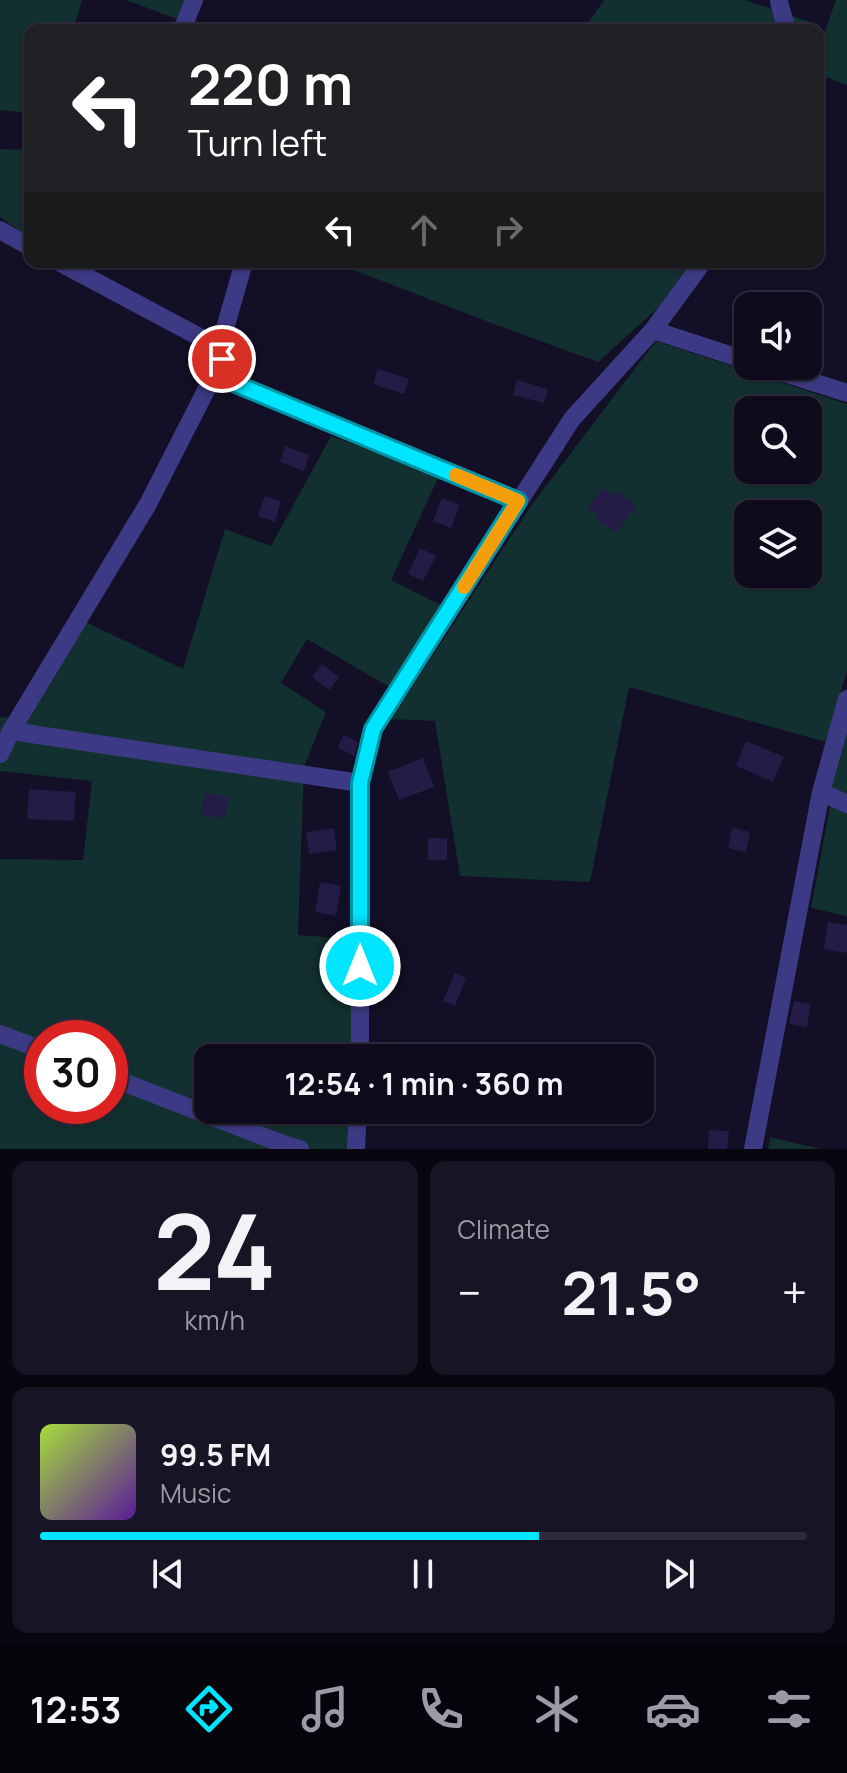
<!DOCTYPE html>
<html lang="en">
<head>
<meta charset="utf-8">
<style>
	:root { --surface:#0e0b1c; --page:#171425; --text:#f1f3f6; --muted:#9b9ba3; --line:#2e2b3b; --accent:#00e5ff }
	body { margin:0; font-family:Manrope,sans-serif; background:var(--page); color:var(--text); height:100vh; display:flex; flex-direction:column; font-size:30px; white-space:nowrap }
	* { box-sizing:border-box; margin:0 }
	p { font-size:26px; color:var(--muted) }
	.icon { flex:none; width:44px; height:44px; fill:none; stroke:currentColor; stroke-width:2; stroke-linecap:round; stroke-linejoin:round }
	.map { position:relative; height:1149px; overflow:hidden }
	.side { display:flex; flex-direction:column; gap:12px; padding:12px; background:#08060f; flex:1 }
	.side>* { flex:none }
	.banner { position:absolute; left:24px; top:24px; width:800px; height:244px; border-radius:16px; box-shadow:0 2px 6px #0004,0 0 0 2px var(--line); background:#202124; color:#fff; overflow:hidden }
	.fabs { position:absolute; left:734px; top:292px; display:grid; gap:16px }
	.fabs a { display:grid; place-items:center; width:88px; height:88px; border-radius:16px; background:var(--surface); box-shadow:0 2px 6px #0004,0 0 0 2px var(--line); font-size:40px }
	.speed { position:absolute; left:24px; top:1020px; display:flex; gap:16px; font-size:40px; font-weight:700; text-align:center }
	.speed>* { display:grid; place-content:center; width:104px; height:104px; border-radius:50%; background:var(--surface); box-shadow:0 2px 6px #0004,0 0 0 2px var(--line); line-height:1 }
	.speed .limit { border:12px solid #d22; background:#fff; color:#111 }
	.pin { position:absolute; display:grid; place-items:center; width:68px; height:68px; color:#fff; margin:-34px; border:4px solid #fff; border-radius:50%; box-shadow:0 2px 8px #0007 }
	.me { position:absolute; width:88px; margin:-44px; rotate:0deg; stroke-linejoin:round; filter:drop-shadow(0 0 6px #0008) }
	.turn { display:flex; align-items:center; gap:28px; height:168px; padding:0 32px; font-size:36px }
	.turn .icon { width:104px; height:104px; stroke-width:2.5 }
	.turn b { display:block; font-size:56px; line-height:68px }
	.lanes { display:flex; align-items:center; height:76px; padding:0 32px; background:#0003; justify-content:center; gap:40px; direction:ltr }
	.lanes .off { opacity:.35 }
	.big { font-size:60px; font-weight:700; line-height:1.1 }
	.side .tile { flex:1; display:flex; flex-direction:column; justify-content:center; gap:12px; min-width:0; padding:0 28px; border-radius:16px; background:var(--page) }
	.side .dial { align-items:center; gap:0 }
	.dial b { font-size:104px; line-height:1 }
	.song { display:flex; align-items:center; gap:24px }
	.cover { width:96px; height:96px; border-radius:12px; background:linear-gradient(135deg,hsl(80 70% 55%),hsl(270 70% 35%)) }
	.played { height:8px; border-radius:4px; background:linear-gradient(90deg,var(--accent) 65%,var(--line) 65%) }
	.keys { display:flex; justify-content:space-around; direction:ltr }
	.heat { display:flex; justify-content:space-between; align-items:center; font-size:44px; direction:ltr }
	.side .tiles { flex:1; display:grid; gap:12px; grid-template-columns:1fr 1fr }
	.tile:last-child { grid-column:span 2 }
	.trip { position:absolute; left:194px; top:1044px; width:460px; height:80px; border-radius:16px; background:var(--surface); box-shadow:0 2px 6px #0004,0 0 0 2px var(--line); font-weight:700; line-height:80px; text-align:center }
	.menu { display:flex; height:128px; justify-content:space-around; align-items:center; background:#06040b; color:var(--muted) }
	.menu .icon { width:56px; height:56px }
	.menu .current { color:var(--accent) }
	.menu b { font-size:36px; color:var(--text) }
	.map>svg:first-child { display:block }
	.green { fill:#12302f; fill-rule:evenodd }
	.building { fill:#241b47 }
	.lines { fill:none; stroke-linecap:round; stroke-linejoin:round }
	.street { stroke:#3d3a85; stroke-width:18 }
	.route-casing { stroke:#0095a6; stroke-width:20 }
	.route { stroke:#00e5ff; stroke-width:14 }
	.slow { stroke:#f59e0b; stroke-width:14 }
</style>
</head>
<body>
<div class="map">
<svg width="847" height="1149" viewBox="0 0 847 1149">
	<rect width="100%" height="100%" fill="#130f26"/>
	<path class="green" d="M0 0H82L73 30H30V113L0 110Z
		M126 0H185L177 19Z
		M604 0H745L813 23 810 30H583Z
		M836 0H847V85L818 74V50Z
		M0 149 30 150V238L0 217Z
		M333 262H693L659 307 598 362 499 326Z
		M656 341 847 404V671L826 742 629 687 590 882 460 876 435 721 391 719 533 503ZM748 410H808V470H748ZM748 514H808V574H748Z
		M331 436 439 476 391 580 445 607 393 689 307 639 281 683 326 712 304 767 298 935 354 939 351 1058H208V1110H351L350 1149H0V859L83 860 92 781 0 771V717L26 719 84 621 183 669 225 529 271 546ZM42 1038H110V1106H42Z
		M847 729V795L829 788Z
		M830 806 847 813V916L811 908Z
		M770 1137 821 1149H768Z"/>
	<path class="building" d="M378 369 409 379 404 394 373 384Z
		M517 380 548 389 544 403 513 395Z
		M285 446 309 455 304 471 280 462Z
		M602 488 612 496 616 491 636 505 616 533 597 519 599 516 588 508Z
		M265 496 281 501 275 522 258 516Z
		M442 498 460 505 451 528 433 521Z
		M420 548 436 556 423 581 408 574Z
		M322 664 339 677 329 690 312 677Z
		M344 735 358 742 354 756 337 747Z
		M746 741 784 757 773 782 736 766Z
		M423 758 434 787 399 800 388 772Z
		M29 789 76 792 74 821 27 819Z
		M204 793 228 797 225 818 201 815Z
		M334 828 337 850 309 854 306 832Z
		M732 828 750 832 746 852 728 848Z
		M428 838H447V860H428Z
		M320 882 341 886 336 916 315 912Z
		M828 922 847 925V953L824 949Z
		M455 973 466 978 455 1006 443 1001Z
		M794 1001 811 1004 807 1027 789 1024Z
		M709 1130 729 1131 727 1149H708Z"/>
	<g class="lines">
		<path class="street" d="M779 2 787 30
			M182 30 194 0
			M0 230 30 247
			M59 262 207 341 218 353
			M244 262 218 353 236 384 518 501
			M653 330 748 361
			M763 366 847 393
			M11 731 360 783
			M0 754 11 731 148 504 222 359
			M821 792 847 804
			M0 1034 42 1050
			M360 1058V783L373 729 572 419 653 330 703 262
			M110 1077 288 1146 300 1149
			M356 1149 358 1110
			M753 1149 821 792 847 699"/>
	</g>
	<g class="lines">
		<g class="route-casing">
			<path id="route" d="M222 359 236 384 518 501 373 729 360 783V966"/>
		</g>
		<use href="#route" class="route"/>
		<path class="slow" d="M456 475 518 501 464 587"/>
	</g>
</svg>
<div class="fabs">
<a><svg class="icon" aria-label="sound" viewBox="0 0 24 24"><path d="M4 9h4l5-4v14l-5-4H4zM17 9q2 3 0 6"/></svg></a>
<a><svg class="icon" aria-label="search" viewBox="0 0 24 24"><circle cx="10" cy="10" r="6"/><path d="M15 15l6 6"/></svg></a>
<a><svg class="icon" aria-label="layers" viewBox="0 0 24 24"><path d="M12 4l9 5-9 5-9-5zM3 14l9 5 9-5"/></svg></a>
</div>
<div class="speed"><div class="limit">30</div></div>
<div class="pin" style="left:222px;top:359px;background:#d93025"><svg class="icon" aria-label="arrive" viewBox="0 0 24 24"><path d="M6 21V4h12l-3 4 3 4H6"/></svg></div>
<svg class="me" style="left:360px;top:966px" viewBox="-20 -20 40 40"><circle r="17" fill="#00e5ff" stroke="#fff" stroke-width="3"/><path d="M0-11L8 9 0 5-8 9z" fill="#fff"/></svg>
<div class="trip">12:54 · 1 min · 360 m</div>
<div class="banner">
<div class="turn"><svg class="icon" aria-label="left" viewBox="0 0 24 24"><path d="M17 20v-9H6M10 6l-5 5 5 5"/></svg><div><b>220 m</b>Turn left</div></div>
<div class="lanes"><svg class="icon" aria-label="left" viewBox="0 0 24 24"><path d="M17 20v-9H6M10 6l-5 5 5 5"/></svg><svg class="icon off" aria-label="ahead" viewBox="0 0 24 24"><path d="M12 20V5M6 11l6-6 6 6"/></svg><svg class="icon off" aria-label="right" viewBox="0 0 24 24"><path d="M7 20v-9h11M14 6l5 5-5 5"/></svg></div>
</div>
</div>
<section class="side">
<div class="tiles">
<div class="tile dial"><b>24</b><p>km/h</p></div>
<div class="tile"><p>Climate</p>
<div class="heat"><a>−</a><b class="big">21.5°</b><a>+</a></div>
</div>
<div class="tile">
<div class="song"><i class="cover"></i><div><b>99.5 FM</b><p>Music</p></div></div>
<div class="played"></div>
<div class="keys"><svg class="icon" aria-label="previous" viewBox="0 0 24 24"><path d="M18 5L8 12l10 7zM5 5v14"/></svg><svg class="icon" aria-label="pause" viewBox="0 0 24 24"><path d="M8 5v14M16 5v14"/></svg><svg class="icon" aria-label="next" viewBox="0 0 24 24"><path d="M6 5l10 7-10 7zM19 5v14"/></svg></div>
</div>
</div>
</section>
<nav class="menu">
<b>12:53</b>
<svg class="icon current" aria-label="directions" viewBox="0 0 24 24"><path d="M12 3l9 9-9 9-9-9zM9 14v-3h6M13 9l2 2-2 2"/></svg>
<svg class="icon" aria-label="music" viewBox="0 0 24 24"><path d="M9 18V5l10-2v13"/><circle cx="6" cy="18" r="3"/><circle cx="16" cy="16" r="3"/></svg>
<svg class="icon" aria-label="phone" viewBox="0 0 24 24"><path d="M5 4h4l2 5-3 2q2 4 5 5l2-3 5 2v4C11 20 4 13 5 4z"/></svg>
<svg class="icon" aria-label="climate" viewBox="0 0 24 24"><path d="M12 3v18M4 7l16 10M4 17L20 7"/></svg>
<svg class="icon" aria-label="car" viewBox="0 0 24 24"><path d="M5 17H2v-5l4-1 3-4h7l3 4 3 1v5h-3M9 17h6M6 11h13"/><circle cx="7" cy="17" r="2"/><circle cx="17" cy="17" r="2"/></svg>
<svg class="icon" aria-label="filters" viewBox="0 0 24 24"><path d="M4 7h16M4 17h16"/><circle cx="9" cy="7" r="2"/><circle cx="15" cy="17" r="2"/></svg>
</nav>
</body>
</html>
